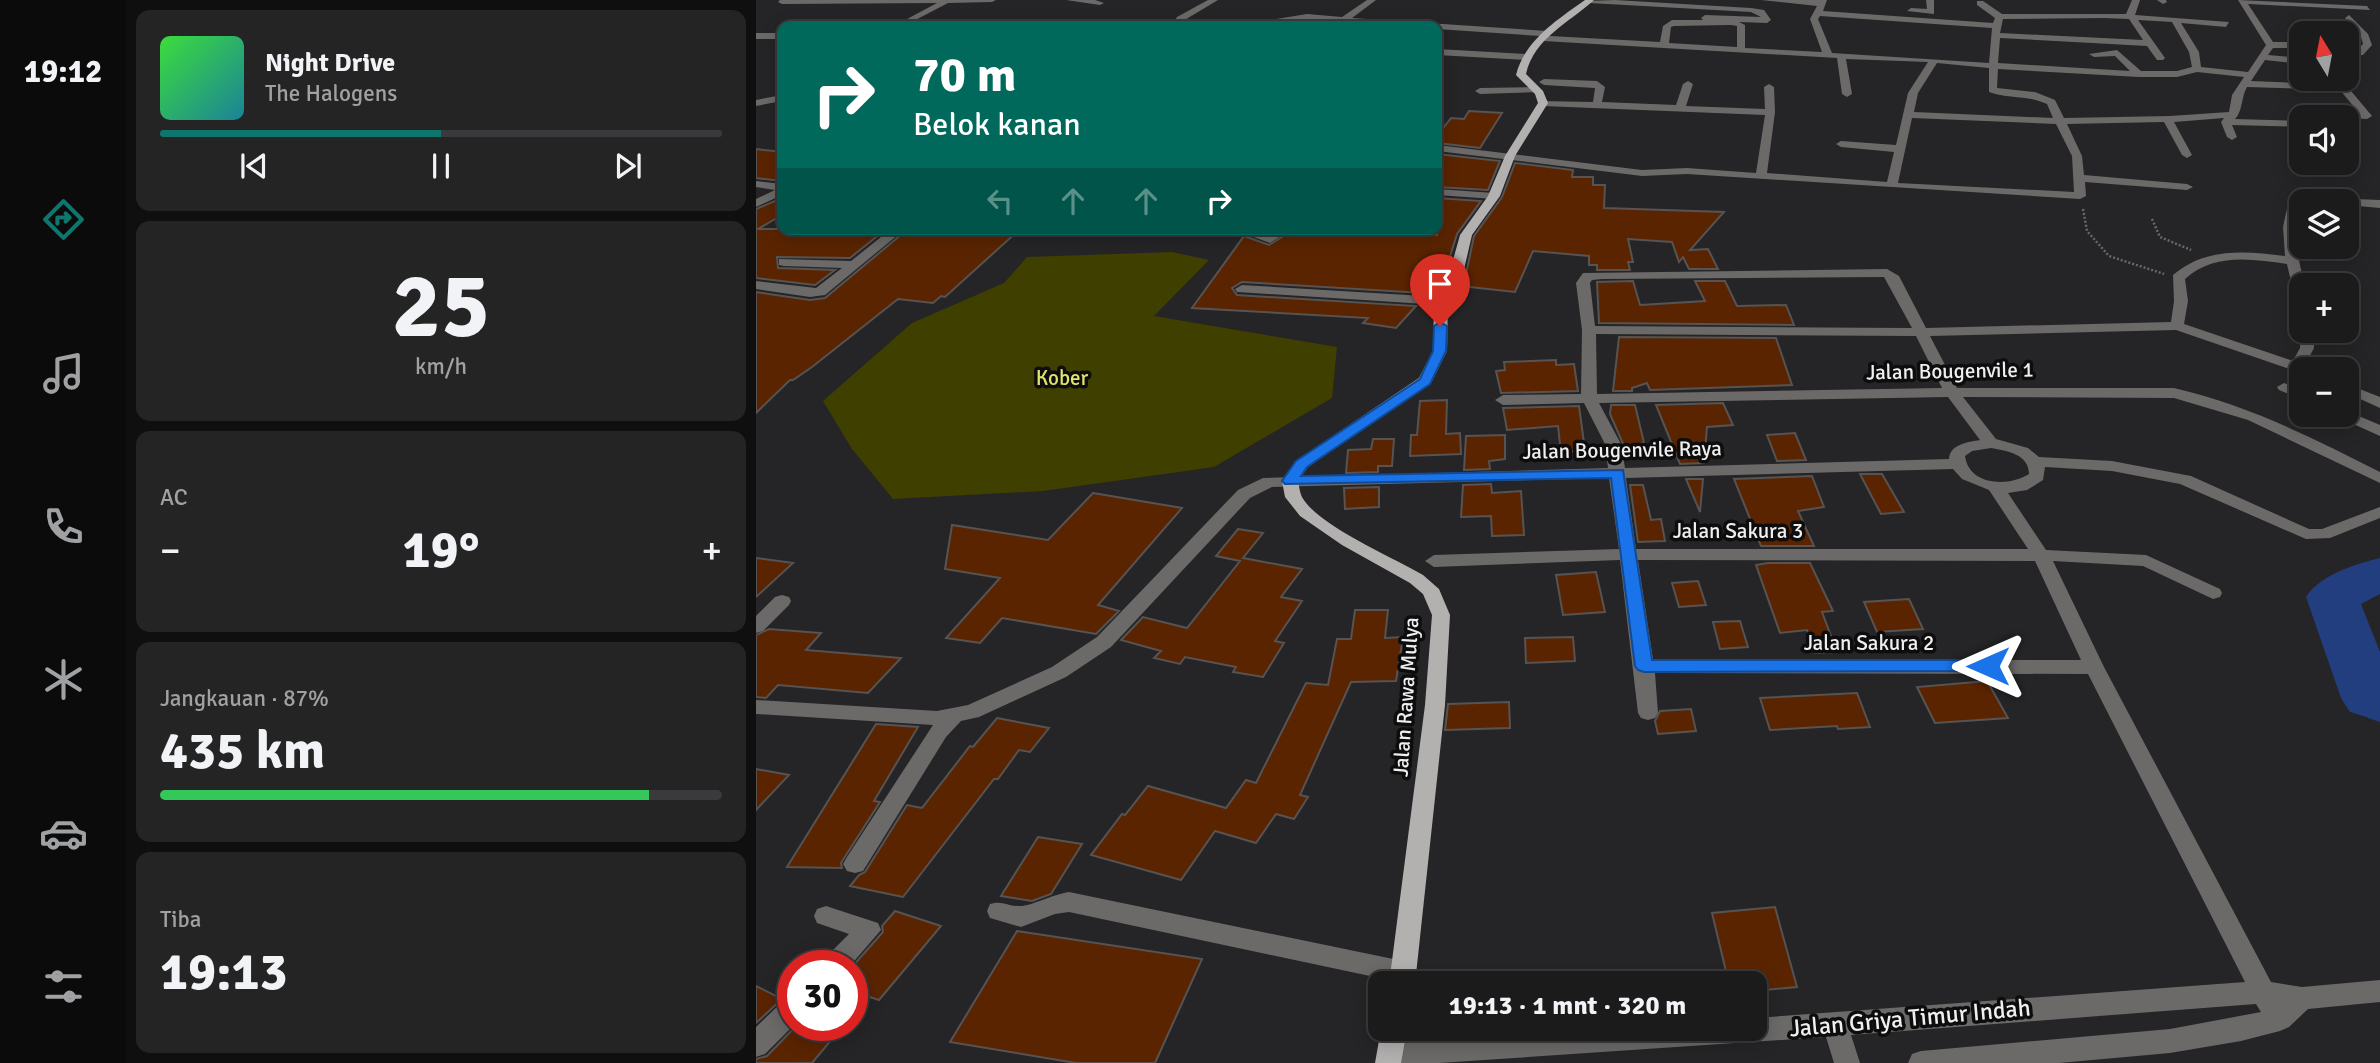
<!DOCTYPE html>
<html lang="id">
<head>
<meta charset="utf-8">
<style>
	:root { --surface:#1c1b1c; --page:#252425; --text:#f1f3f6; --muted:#a0a1a3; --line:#3a393b; --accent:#0f766e }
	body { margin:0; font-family:Signika,sans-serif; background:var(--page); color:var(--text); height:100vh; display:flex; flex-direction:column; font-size:26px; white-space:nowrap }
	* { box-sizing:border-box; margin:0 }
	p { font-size:23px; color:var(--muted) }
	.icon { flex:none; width:38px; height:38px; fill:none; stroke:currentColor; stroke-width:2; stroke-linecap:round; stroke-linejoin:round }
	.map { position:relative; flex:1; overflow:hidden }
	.side { display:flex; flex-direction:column; gap:10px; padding:10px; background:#0f0f0f; width:630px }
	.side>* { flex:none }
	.guide { position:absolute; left:21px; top:21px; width:665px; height:214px; border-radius:14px; box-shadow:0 4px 18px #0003,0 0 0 2px var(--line); background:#00695c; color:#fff; overflow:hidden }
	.needle { width:46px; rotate:350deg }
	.fabs { position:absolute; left:1533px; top:21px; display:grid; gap:14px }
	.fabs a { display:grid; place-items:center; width:70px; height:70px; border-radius:14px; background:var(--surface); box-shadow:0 4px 18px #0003,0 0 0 2px var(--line); font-size:35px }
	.speed { position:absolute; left:21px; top:950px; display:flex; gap:14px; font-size:35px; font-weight:700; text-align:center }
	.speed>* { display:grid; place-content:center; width:91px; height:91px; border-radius:50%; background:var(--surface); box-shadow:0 4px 18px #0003,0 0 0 2px var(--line); line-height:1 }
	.speed .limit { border:10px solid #d22; background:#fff; color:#111 }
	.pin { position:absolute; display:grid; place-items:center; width:60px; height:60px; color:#fff; margin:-72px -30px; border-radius:50% 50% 50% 0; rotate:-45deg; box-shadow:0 0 7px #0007 }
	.pin .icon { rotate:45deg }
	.me { position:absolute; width:77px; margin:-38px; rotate:270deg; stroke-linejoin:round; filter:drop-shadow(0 0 5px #0008) }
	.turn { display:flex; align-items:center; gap:24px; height:147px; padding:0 21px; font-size:32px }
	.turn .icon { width:91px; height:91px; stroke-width:2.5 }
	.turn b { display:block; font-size:49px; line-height:60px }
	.lanes { display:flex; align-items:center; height:66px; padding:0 21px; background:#0003; justify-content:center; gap:35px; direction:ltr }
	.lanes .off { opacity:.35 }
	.big { font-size:52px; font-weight:700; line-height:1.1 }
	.side .widget { flex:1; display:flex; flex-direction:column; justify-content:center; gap:10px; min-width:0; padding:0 24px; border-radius:14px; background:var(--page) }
	.side .dial { align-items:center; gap:0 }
	.dial b { font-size:91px; line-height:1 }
	.song { display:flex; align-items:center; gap:21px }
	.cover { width:84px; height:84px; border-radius:10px; background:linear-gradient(135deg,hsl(120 70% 55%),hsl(190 70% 35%)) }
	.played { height:7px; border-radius:4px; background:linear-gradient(90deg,var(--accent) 50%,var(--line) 50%) }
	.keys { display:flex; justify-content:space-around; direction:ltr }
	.heat { display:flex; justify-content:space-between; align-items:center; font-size:38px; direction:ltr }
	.charge { height:10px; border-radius:5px; background:linear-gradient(90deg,#34c759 87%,var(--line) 0) }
	.trip { position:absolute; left:612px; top:971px; width:399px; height:70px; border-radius:14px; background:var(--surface); box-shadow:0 4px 18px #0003,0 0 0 2px var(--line); font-weight:700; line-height:70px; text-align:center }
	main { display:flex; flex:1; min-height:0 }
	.dock { display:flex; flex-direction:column; width:126px; justify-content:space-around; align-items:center; background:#0b0b0b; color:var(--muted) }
	.dock .icon { width:49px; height:49px }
	.dock .active { color:var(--accent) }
	.dock b { font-size:32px; color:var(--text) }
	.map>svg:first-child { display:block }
	.green { fill:#3f4000 }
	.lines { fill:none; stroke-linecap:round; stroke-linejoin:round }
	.canal { fill:#223e7f; fill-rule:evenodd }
	.river { fill:#223e7f; fill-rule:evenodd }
	.building { fill:#5a2400; stroke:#565352; stroke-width:2 }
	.path { stroke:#6a696a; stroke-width:2.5; stroke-dasharray:2 2; stroke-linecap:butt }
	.minor { fill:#6b6a69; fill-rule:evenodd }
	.major { fill:#b2b1af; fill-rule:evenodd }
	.route { fill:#1a73e8; stroke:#114b97; stroke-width:2 }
	.labels { text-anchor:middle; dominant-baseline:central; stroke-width:7; stroke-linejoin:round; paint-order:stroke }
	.street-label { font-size:21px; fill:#f0eff0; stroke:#0e0d0e }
	.park-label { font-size:21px; fill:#e2e56b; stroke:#0e0d0e }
	.near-street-label { font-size:24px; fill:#f0eff0; stroke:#0e0d0e }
</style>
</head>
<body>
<main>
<nav class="dock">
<b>19:12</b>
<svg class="icon active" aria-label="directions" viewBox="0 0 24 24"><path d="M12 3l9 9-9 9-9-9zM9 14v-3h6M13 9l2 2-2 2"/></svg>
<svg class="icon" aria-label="music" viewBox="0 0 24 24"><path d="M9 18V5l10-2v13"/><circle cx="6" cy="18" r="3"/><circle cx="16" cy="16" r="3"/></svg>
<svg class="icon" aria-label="phone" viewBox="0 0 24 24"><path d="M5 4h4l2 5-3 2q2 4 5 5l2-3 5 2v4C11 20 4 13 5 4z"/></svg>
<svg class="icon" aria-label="climate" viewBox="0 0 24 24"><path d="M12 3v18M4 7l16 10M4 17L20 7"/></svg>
<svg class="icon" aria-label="car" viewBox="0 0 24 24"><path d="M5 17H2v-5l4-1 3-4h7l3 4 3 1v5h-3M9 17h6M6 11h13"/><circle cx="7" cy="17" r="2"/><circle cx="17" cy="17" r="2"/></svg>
<svg class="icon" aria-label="filters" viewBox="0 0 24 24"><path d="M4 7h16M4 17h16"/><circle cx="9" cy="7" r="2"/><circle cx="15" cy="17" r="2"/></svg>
</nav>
<section class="side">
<div class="widget">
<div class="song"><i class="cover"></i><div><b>Night Drive</b><p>The Halogens</p></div></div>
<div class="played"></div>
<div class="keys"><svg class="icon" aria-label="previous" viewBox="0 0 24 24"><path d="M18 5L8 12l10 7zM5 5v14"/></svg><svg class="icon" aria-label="pause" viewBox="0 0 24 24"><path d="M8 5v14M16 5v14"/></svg><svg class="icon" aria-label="next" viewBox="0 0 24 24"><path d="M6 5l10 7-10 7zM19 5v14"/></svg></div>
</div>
<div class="widget dial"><b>25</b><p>km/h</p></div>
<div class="widget"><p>AC</p>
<div class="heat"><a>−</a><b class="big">19°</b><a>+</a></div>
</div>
<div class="widget"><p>Jangkauan · 87%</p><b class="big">435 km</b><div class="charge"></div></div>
<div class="widget"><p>Tiba</p><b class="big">19:13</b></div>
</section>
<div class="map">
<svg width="1624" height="1063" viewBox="0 0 1624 1063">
	<rect width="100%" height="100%" fill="#252426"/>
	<path class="green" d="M416 252 453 260 398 316 581 347 576 398 458 467 287 491 137 499 96 449 67 401 156 323 248 283 271 257Z"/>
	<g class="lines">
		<path class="canal" d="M1614 687 1624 689V722L1612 718 1598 698 1602 690Z"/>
		<path class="river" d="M1624 558V594L1605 604 1624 652V715L1614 718 1594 712 1585 698 1550 597C1564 575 1599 564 1624 558Z"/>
	</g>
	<path class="building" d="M713 111 746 113 724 148 681 143V136L695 118 708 119Z
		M0 149 26 152V181L0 178Z
		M681 154 744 161 732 190 681 187Z
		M759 163 817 170 816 177H837V185H849L848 208 968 212 934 250 952 249 962 269H933L927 257 923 262 916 242 872 239 877 262H872L874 270H841V265H833V256L777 251 759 292 704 286 709 279 718 236 746 197Z
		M26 198V215L2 229H130L94 258 21 257 22 268 79 270 59 285 0 278V209Z
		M681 198 725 201 701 234 685 285 673 284 667 293 486 282 476 288 481 295 660 306 640 328 607 323 612 318 436 308 488 236 513 245 539 229H614L681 235Z
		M152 229H264L189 297 185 296 177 303 142 299 56 367 37 380H34L0 413V292L54 300 69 298Z
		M877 281 884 305 949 301 939 281H969L981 306 1030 305 1038 325 843 323 841 282Z
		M863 337 1020 338 1036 385 894 390 891 383 876 388V391H857Z
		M800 360V365L818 364 822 391 745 393 740 371 749 370 748 362Z
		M691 400 690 434 704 433 705 454 654 456 655 435H661L664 401Z
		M967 403 977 425 951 427 948 463 924 464 900 405Z
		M855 405H879L888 443 868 446 854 414Z
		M823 406 829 450 805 453 802 426 751 430 747 408Z
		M1039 433 1050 460 1021 461 1011 435Z
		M749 435V459L733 461 734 469 708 470 710 436Z
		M617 439H638L636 466H622V472L590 473 592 450 615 449Z
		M1104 474H1126L1148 512 1125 514Z
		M1056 476 1068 507 1042 511 1058 546H1005L978 479Z
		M930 479H947L944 512Z
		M735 484 736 493 765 491 768 535 736 536 735 516 705 517 707 485Z
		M874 485H887L895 520 905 519 909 541 882 542Z
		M623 487V507L589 509 588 488Z
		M337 493 426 508 342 605 363 611 340 634 246 618 224 643 190 638 244 578 189 569 196 525 292 540Z
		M482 529 507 533 487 558 546 569 525 597 546 601 519 641 528 643 507 677 477 672 480 667 429 657 424 664 398 658 405 651 365 640 387 617 431 628 484 561 460 556Z
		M0 558 37 563 0 597Z
		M1012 563H1054L1077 611 1066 612 1081 652 1059 653 1051 630 1024 633 1000 565Z
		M840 572 849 612 807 615 800 575Z
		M942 581 950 605 923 607 916 583Z
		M1153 599 1167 629 1121 632 1108 602Z
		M599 610H632L629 638 647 637 640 681 595 682 544 795 552 797 538 819 520 814 500 843 459 831 425 880 335 855 366 814 369 815 392 786 470 808 490 780 500 783 550 683 572 685 581 639H595Z
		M984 621 992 647 964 649 957 622Z
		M13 629 65 633 50 650 145 658 112 693 22 685 10 698 0 697V635Z
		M817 637 819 661 770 663 769 638Z
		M1231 681 1252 718 1179 723 1161 687Z
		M1101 693 1114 727 1082 729 1081 726 1014 730 1004 698Z
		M753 702 754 728 689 730 692 704Z
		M935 709 940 731 902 734 899 721 904 711Z
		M241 718 293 728 274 752 263 750 242 779H238L147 897 94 886 103 875 109 872 151 805 166 808 214 746 217 747Z
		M120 724 162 727 118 801 124 802 85 863 86 868 31 867Z
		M0 769 33 775 0 810Z
		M282 837 326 844 295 894 276 901 245 896Z
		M1019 907 1041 987 999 991V984H973L956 913Z
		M139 911 185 926 123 1000 111 996 96 1014V967L127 932 126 926Z
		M261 931 446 959 399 1063H320L194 1042Z
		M0 986 26 999 0 1023Z
		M40 1026H87L56 1063H0V1059L11 1056Z"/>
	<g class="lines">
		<path class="path" d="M1327 209 1331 231 1353 256 1408 274
			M1396 219 1404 237 1435 250"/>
		<path class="minor" d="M24 0H240L236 2 192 3 148 26H138L181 3 26 4 22 2Z
			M310 0H339L348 3 344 5Z
			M452 0H462L427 21 423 26H415L421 17Z
			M611 0H620L596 18 791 31 794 36 904 42 907 26 916 20H947L945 18 949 15 1005 17 995 12 833 3 829 1 859 0 995 8 1008 10 1015 20 1011 23 983 22 989 25V48L1066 52 1054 19 1061 6 1005 0H1071L1067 11 1237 23 1239 18 1221 5V1H1227L1246 14H1370L1376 0H1384L1379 15 1473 22 1470 27 1425 23 1443 52 1445 67 1492 72 1510 45 1482 0 1611 6 1614 10 1492 4 1517 42H1545V48H1517L1512 55 1545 58V64L1509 60 1495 81 1590 85 1616 116 1611 119 1576 117 1583 112 1603 113 1584 90 1491 87C1485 97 1487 111 1479 119L1545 121V127L1476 125 1481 137 1476 140 1471 137 1465 122 1468 118 1418 122 1436 155 1431 158 1426 155 1408 122 1311 124 1326 156 1328 175 1431 184 1437 187 1431 190 1329 182 1330 196 1324 199 931 174 886 176 681 151V145L886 170 931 168 1000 173 1009 115 787 106 783 105V101L837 102 839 88 788 85 783 82 788 79 841 81 849 87 846 102 920 105 927 84 932 81 937 84 930 106 1009 109 1008 87 1013 84 1018 87 1019 112 1011 173 1131 182 1138 152 1085 147 1080 144 1085 141 1140 145 1152 93 1172 62 1090 59 1096 94 1091 97 1086 94 1081 58 787 41 783 38 784 36 681 29V26L551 20 499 26H477L551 14 586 17ZM1064 16 1236 28 1233 63 1076 53 1062 19ZM1348 18 1373 19 1387 40 1244 33 1247 19ZM1382 20 1416 22 1433 52 1436 67 1421 71H1385L1361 50 1333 54 1338 57 1359 56 1374 71 1242 63 1244 38 1391 46 1401 60H1407L1409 58ZM975 25 981 26V47L913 43 915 27 918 26ZM1181 63 1233 68V92C1252 99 1272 95 1291 104L1297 118 1158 112 1162 93ZM1242 69 1383 77H1421L1441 72 1488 77 1476 95 1473 112 1414 116 1308 118 1299 100 1279 92 1241 88ZM1156 118 1300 124 1316 156 1318 192 1142 183Z
			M1170 0H1178V14L1151 11 1155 8 1171 9Z
			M1401 0H1410L1411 2 1407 4Z
			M1593 15 1612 34 1616 45 1607 55 1591 57V51H1600L1607 44 1605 37 1589 18Z
			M0 33H26V39H0Z
			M681 49 772 54 777 57 772 60 681 55Z
			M780 87 783 88V92L724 94 719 91 724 88Z
			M26 95V101L0 106V100Z
			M0 181 26 184V195L0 207V199L19 190 0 187Z
			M681 189 738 193 744 196 738 199 681 195Z
			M1549 197 1624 200V208L1591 205V201H1545C1536 230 1541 256 1549 285H1545V299L1538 295 1531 264C1495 259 1458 253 1429 279L1432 301 1428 324 1537 361 1544 348 1545 329 1558 331V348L1549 365 1554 369H1545V373L1420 330 1174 336 1201 388H1418C1492 405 1557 438 1624 472V483L1492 420 1418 398 1207 397 1240 439 1272 448 1283 457 1356 461 1435 476 1553 529H1566L1624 507V518L1574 538 1550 539 1424 484 1356 471 1289 467 1287 480 1271 490 1252 493 1290 550 1390 555 1464 589 1466 593 1464 597 1457 599 1387 566 1297 561 1348 667 1515 982 1546 987 1624 980V1002L1552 1009 1533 1027 1524 1031 1485 1041 1414 1053 1303 1063H1152L1156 1054 1165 1051 1414 1029 1505 1012 1500 1004 1095 1035 1104 1063H1078L1070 1037 683 1063H625L621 1054 625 1045 634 1042 833 1029H999V1018L1489 982 1332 674 899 673 902 713 899 718 892 720 885 718 882 713 864 560 678 567 669 561 678 555 863 549 853 478 516 487 494 498 355 647 310 677 223 717 205 721 190 737 107 871 99 873 91 871 87 864 91 857 177 725 0 714V700L181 711 212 705 296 667 341 637 482 490 507 478 852 468 849 444 828 403 747 405 739 400 747 395 825 394 826 330 820 283 827 273 1131 269 1143 276 1170 328 1415 322 1418 301 1417 275C1450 247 1489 251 1529 256L1527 227 1532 204ZM1128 277 1156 328 839 326 834 283 836 280 846 279ZM840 334 1160 336 1186 388 841 394ZM1192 397 1224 440C1212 442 1194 444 1193 459L869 468 865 444 843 403ZM1235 448C1251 451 1273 454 1273 474 1253 487 1213 486 1209 456L1216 451ZM1197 469 1206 479 1233 490 1272 549H880L870 478ZM882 560 1279 561 1325 660 897 659Z
			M135 229H149L69 295 54 297 0 289V281L60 288 86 268 28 266 23 265V259L95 261Z
			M476 229H495L513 235 521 229H536L514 243Z
			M486 285 685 297 692 301 685 305 481 292 479 289Z
			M1528 383 1545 389V399L1523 390 1521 387Z
			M1591 384 1624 397V408L1591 393Z
			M1591 411 1624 425V436L1584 418 1581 415H1591Z
			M26 595 33 597 35 601 33 605 7 631 0 633V616L19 597Z
			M313 892 647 961 656 964 660 972 656 980 647 983 313 912 299 914 265 927 234 918 231 911 234 904C246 900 251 906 263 906 273 907 298 894 313 892Z
			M70 906 122 923 125 930 94 966H65L69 958 93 934 61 923 58 916 61 909Z
			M37 997V1026L9 1054 0 1057V1027L28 1000Z"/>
		<path class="major" d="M829 0H838C813 23 778 38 770 74L787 91 792 103 759 156 744 196 716 235 706 278 692 301 691 351 676 381 552 467 542 481C543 486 544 493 546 497 562 526 637 557 667 575L683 589 694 615 689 705 659 984H633L669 705 676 615 667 594 654 583 586 545 544 516 529 497 526 481 540 461 663 378 677 351 678 301 692 278 704 235 732 196 749 156 782 103 779 94 760 75C769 40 801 20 829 0Z
			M625 1029H651L645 1063H619Z"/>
	</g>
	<path class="route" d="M684 322 691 326 690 351 674 384 551 467 545 476 867 470 896 660H1232L1239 662 1241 666 1239 671 888 672 882 670 879 666 855 478 529 484 526 481 540 461 664 379 677 351 678 326Z"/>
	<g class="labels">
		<g class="street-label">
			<text transform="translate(1194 371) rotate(-1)">Jalan Bougenvile 1</text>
			<text transform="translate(866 450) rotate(-1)">Jalan Bougenvile Raya</text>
			<text x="982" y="531">Jalan Sakura 3</text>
			<text x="1113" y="643">Jalan Sakura 2</text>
			<text transform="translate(650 697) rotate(-86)">Jalan Rawa Mulya</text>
		</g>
		<g class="park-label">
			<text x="306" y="378">Kober</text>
		</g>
		<g class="near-street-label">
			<text transform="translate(1154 1018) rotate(-5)">Jalan Griya Timur Indah</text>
		</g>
	</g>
</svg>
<div class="fabs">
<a><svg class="needle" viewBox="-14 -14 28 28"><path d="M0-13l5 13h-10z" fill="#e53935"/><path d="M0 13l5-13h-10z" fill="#a0a1a3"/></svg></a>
<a><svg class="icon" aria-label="sound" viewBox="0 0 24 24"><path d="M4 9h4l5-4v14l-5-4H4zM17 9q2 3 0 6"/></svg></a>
<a><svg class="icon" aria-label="layers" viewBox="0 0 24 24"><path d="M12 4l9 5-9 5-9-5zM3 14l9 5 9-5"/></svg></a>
<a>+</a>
<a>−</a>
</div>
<div class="speed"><div class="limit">30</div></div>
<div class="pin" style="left:684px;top:326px;background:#d93025"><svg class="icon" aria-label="arrive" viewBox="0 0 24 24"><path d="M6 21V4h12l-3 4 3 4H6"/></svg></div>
<svg class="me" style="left:1232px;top:666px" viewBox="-20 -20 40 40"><path d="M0-17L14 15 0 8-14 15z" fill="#1a73e8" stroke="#fff" stroke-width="4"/></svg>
<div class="trip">19:13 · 1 mnt · 320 m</div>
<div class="guide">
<div class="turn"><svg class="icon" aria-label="right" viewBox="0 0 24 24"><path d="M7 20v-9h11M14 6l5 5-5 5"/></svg><div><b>70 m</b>Belok kanan</div></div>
<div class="lanes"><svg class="icon off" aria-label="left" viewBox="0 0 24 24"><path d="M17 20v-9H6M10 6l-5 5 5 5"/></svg><svg class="icon off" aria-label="ahead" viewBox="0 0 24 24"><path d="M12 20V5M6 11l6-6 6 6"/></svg><svg class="icon off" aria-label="ahead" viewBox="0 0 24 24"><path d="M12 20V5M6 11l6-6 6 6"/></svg><svg class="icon" aria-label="right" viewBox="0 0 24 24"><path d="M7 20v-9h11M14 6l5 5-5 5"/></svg></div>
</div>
</div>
</main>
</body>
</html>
